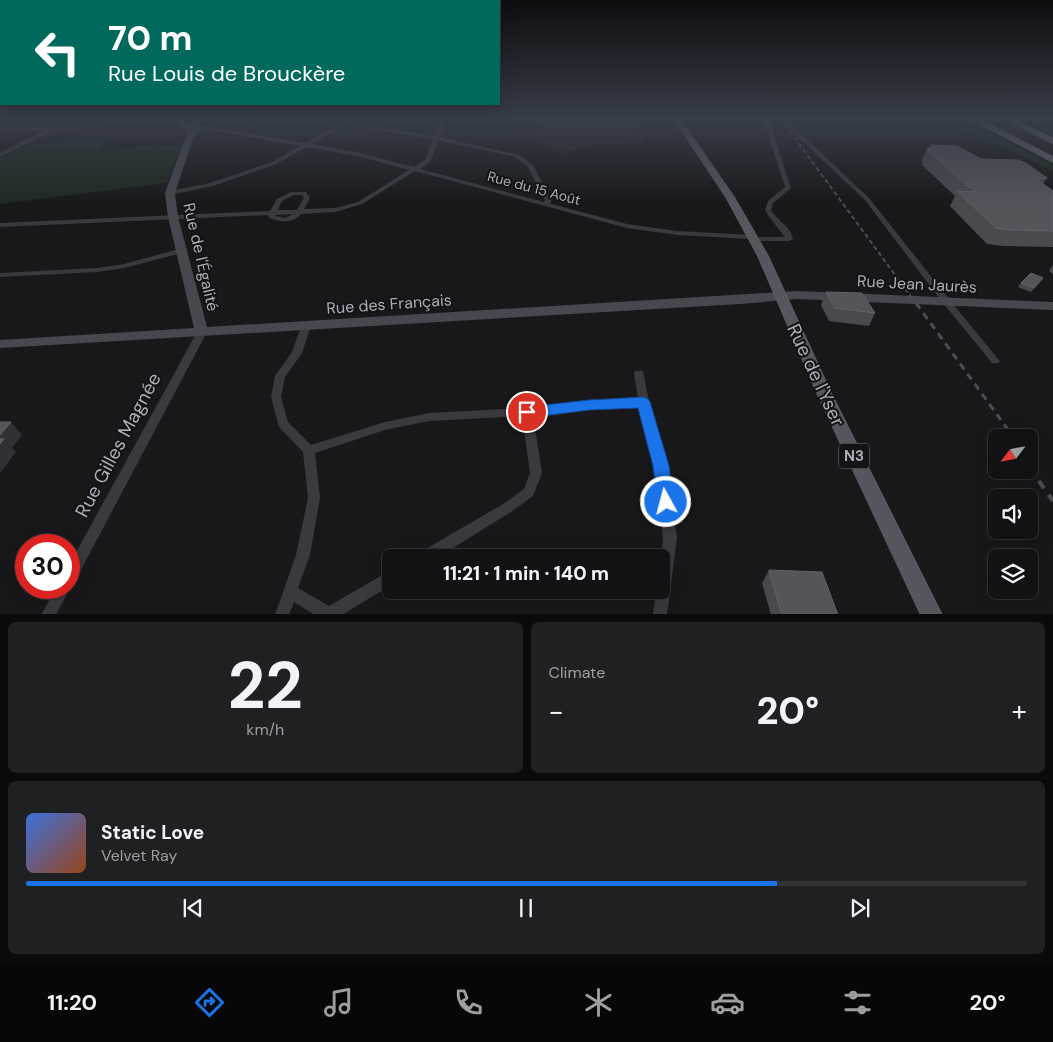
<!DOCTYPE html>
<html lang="en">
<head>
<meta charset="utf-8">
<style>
	:root { --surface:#121214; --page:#1f2022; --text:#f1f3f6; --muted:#9c9ea0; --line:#313234; --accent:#1a73e8 }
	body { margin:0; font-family:"DM Sans",sans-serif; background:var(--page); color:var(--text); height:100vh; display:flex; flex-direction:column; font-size:19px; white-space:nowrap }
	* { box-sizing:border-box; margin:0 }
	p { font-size:16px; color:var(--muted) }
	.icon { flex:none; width:28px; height:28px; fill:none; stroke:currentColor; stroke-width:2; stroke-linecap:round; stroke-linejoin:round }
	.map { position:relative; height:614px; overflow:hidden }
	.details { display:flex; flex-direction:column; gap:8px; padding:8px; background:#0a0a0b; flex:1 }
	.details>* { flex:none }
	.guide { position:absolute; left:0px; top:0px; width:500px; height:105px; box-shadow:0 5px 20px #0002,0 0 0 1px var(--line); background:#00695c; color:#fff; overflow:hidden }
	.needle { width:32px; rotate:238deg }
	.buttons { position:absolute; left:988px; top:429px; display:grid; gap:10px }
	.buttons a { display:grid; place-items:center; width:50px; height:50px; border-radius:8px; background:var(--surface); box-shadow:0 5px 20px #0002,0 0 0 1px var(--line); font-size:25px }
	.speed { position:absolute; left:15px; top:534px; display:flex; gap:10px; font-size:25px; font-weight:700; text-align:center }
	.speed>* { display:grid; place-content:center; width:65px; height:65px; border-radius:50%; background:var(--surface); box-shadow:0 5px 20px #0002,0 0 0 1px var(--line); line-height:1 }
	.speed .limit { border:8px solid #d22; background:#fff; color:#111 }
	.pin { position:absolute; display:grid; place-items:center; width:42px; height:42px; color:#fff; margin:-21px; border:2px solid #fff; border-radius:50%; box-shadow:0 1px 5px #0007 }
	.me { position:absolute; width:55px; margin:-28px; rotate:353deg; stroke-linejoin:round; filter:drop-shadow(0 0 4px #0008) }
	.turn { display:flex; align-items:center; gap:18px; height:105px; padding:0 25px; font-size:22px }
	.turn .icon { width:65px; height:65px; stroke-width:2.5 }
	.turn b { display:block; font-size:35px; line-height:42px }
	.big { font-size:38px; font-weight:800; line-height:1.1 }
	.details .widget { flex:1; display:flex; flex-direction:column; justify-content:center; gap:8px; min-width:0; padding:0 18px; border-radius:8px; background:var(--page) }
	.details .dial { align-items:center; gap:0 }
	.dial b { font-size:65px; line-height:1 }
	.song { display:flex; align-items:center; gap:15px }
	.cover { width:60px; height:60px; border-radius:8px; background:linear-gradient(135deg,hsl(220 70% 55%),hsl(20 70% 35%)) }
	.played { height:5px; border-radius:2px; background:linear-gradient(90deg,var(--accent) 75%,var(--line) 75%) }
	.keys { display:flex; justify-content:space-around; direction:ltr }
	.heat { display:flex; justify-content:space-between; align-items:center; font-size:28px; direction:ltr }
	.details .tiles { flex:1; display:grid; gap:8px; grid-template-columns:1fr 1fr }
	.widget:last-child { grid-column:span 2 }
	.trip { position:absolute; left:382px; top:549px; width:288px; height:50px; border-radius:8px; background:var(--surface); box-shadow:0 5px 20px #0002,0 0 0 1px var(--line); font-weight:800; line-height:50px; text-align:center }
	.dock { display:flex; height:80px; justify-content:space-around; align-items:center; background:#070708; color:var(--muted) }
	.dock .icon { width:35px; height:35px }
	.dock .active { color:var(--accent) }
	.dock b { font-size:22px; color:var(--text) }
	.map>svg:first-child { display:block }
	.built { fill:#242427 }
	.green { fill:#1f2821 }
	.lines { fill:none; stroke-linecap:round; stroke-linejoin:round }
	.street { fill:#39393f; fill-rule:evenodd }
	.secondary { fill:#47484f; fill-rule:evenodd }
	.primary { fill:#55565e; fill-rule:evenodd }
	.highway { fill:#656770; fill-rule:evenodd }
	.rail-far2 { stroke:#4c4d54; stroke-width:2; stroke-dasharray:4.5 3; stroke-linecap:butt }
	.rail-far1 { stroke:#4c4d54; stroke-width:3; stroke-dasharray:7 5.5; stroke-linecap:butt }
	.rail { stroke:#4c4d54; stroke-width:4; stroke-dasharray:9 8; stroke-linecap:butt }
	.wall { fill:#49494f }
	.shaded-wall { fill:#313135 }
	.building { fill:#54545b; stroke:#61626a }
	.route { fill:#1a73e8; stroke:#114b97 }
	.labels { text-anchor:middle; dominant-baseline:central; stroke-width:4; stroke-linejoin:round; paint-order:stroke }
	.far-street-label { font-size:14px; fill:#aaadba; stroke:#131315 }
	.shield { fill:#131315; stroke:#7d7f88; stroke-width:1 }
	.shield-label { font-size:15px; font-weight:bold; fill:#aaadba }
	.street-label { font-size:16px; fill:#aaadba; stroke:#131315 }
	.near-street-label { font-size:19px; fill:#aaadba; stroke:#131315 }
</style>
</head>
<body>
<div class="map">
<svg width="1053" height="615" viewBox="0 0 1053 615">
	<rect width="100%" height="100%" fill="#18181a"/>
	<path class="built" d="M536 119H653L658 123 637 129 645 143 595 145 562 153 520 133 538 126Z"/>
	<path class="green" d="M942 119H964L1053 165V171Z
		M1013 119H1053V136Z
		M108 137 99 151 159 144 160 146 181 145 167 183 0 204V158L26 145Z"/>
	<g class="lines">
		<path class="street" d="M68 119H74L59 128 133 119H150L51 132 0 157V153L43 131 0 130V126L49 128Z
			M202 119H211L198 124 195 122Z
			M337 119 345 120 351 119 349 122 434 136 440 119H446L439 137 519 155 533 165 551 200V204L627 224 677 231 752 235 756 237H785L770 218 765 210 768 201 785 187 763 119H769L791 188 773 203 771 210C777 220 792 228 793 239L789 241H754L750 239 677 235 627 228 415 171 362 204 335 212 301 214C292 224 281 222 269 218L268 215 0 227V223L270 211 277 199 291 192H306L310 198 304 209 335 208 358 202 409 170 357 156 307 147 276 164 213 186 170 195 167 193 170 191 210 183 272 162 300 146 194 127 192 126V124L305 143 341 123ZM345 125 433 139 425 160 414 167 357 152 311 144ZM438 140 515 157 528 167 545 200 544 202 420 169 431 161ZM294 195H302L304 198 297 210H278L282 201ZM293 214 285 218 275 216 276 215Z
			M785 119H790L800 133 869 198 949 299 998 359 1000 361 998 363H992L943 303 865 200 796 135Z
			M183 248 187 250 186 252 124 268 97 272 0 277V273L97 268 124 264Z
			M306 323 311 326 302 353 285 377 281 397 288 422 311 445 385 422 429 413 527 408 589 401 638 398 634 373 635 371H643L649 402 667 466 677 538 667 615H653L656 590H661V558L663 538 655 466 640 406 589 409 533 415 542 473 533 496 511 512 437 558H417L419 553 503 504 524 489 530 473 522 416 429 421 385 430 315 453 320 498 310 555 298 588 329 606 391 570V585L342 615H315L294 602 289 615H275L296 555 308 498 303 452 279 427 271 397 275 376 292 352 301 326Z
			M202 329 207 332 74 583 69 585V565L197 332Z
			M69 585 70 588 56 615H41L56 588H69Z"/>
		<path class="secondary" d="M170 119H180L190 126 191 123H197V128L205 126 209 128 195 133 175 193 178 217 207 327 797 291 1053 302V310L797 299 740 304 0 348V340L194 328 168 217 165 193 187 133 183 128Z"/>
		<path class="primary" d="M673 119H681L735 197 769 256 832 393 943 615H920L816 393 757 256 725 197Z"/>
		<path class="highway" d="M969 119H980L1053 156V163Z
			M1002 119H1014L1053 137V144Z"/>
		<path class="rail-far2" d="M781 119 917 305"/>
		<path class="rail-far1" d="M916 303 1014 438"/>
		<path class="rail" d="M1029 467 1053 501"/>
	</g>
	<path class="wall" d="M930 145 981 159 1047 178 1043 184 1053 191V247L1003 246 987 244 950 206 955 196 922 165 923 163 921 162 927 148H929Z
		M1053 265V274L1049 271Z
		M1043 278 1031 292 1018 287 1021 283Z
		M826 292 875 313 869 326 829 321 821 305Z
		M769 570 838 615H771L762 583Z"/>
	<path class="shaded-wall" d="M11 422 22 435 12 448 16 452 0 473V435Z"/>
	<path class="building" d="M930 145 957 146 981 159 1018 160 1026 163 1047 178 1036 179 1053 191V231L1012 230 996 228 957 191 975 192 928 151H931L927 148H934Z
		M1031 273 1043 278 1034 288 1021 283Z
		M826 292 862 293 875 313 835 308Z
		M0 422H11L0 435Z
		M0 439H4L0 444Z
		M769 570 822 572 838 615H782Z"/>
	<linearGradient id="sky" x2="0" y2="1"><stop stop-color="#0d0d0e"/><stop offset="0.58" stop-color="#373d49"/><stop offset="1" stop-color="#373d49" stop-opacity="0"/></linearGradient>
	<rect width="1053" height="205" fill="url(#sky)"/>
	<path class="route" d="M644 397 648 399 650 402 669 466 674 502 671 507 666 509 660 507 658 502 653 466 638 408 589 410 527 418 522 416 520 412 522 409 527 407 589 400Z"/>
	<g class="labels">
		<g class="far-street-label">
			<text transform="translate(534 188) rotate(15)">Rue du 15 Août</text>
		</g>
		<rect class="shield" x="839" y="443.5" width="30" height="25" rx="4"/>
		<g class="shield-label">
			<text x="854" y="456">N3</text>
		</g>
		<g class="street-label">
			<text transform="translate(201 257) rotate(77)">Rue de l'Égalité</text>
			<text transform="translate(917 284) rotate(3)">Rue Jean Jaurès</text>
			<text transform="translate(389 304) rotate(-4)">Rue des Français</text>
		</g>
		<g class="near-street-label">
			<text transform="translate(816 375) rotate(65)">Rue de l'Yser</text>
			<text transform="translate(118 445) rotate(-62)">Rue Gilles Magnée</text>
		</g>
	</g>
</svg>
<div class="buttons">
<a><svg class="needle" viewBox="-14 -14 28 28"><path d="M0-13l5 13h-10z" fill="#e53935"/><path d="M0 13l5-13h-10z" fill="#9c9ea0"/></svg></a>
<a><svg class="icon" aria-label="sound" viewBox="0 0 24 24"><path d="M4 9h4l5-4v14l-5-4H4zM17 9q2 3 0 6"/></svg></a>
<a><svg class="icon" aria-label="layers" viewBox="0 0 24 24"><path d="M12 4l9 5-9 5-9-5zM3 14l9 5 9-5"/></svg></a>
</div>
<div class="speed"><div class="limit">30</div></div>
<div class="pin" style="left:527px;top:412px;background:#d93025"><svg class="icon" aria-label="arrive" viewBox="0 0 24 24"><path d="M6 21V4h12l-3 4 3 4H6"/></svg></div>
<svg class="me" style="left:666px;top:502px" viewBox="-20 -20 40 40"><circle r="17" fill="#1a73e8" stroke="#fff" stroke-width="3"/><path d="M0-11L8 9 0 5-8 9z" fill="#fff"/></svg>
<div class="trip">11:21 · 1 min · 140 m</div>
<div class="guide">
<div class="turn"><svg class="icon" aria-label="left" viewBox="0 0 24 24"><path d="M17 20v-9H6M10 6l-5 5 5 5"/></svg><div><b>70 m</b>Rue Louis de Brouckère</div></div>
</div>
</div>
<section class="details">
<div class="tiles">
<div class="widget dial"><b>22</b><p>km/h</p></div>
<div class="widget"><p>Climate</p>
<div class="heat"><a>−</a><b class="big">20°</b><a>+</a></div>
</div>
<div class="widget">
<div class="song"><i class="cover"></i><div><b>Static Love</b><p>Velvet Ray</p></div></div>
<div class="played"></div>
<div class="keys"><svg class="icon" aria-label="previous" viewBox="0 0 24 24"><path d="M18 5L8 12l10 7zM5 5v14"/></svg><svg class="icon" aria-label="pause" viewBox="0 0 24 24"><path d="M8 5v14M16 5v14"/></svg><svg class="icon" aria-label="next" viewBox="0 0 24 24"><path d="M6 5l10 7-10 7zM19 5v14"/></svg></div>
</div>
</div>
</section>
<nav class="dock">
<b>11:20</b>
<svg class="icon active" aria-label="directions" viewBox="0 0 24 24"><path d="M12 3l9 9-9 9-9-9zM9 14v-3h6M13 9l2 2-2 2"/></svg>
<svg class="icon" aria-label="music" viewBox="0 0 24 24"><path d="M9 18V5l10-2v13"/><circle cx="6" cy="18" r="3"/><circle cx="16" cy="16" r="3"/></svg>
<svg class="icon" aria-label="phone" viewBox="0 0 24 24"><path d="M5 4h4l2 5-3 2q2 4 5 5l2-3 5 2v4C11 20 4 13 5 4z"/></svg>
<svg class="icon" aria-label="climate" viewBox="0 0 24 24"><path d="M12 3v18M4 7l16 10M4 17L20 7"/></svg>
<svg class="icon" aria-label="car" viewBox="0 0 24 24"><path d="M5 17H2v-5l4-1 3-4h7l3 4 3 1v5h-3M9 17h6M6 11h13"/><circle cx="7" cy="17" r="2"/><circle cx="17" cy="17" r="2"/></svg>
<svg class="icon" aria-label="filters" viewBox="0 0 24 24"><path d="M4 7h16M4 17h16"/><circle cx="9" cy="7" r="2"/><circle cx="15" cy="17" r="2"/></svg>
<b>20°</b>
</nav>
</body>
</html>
